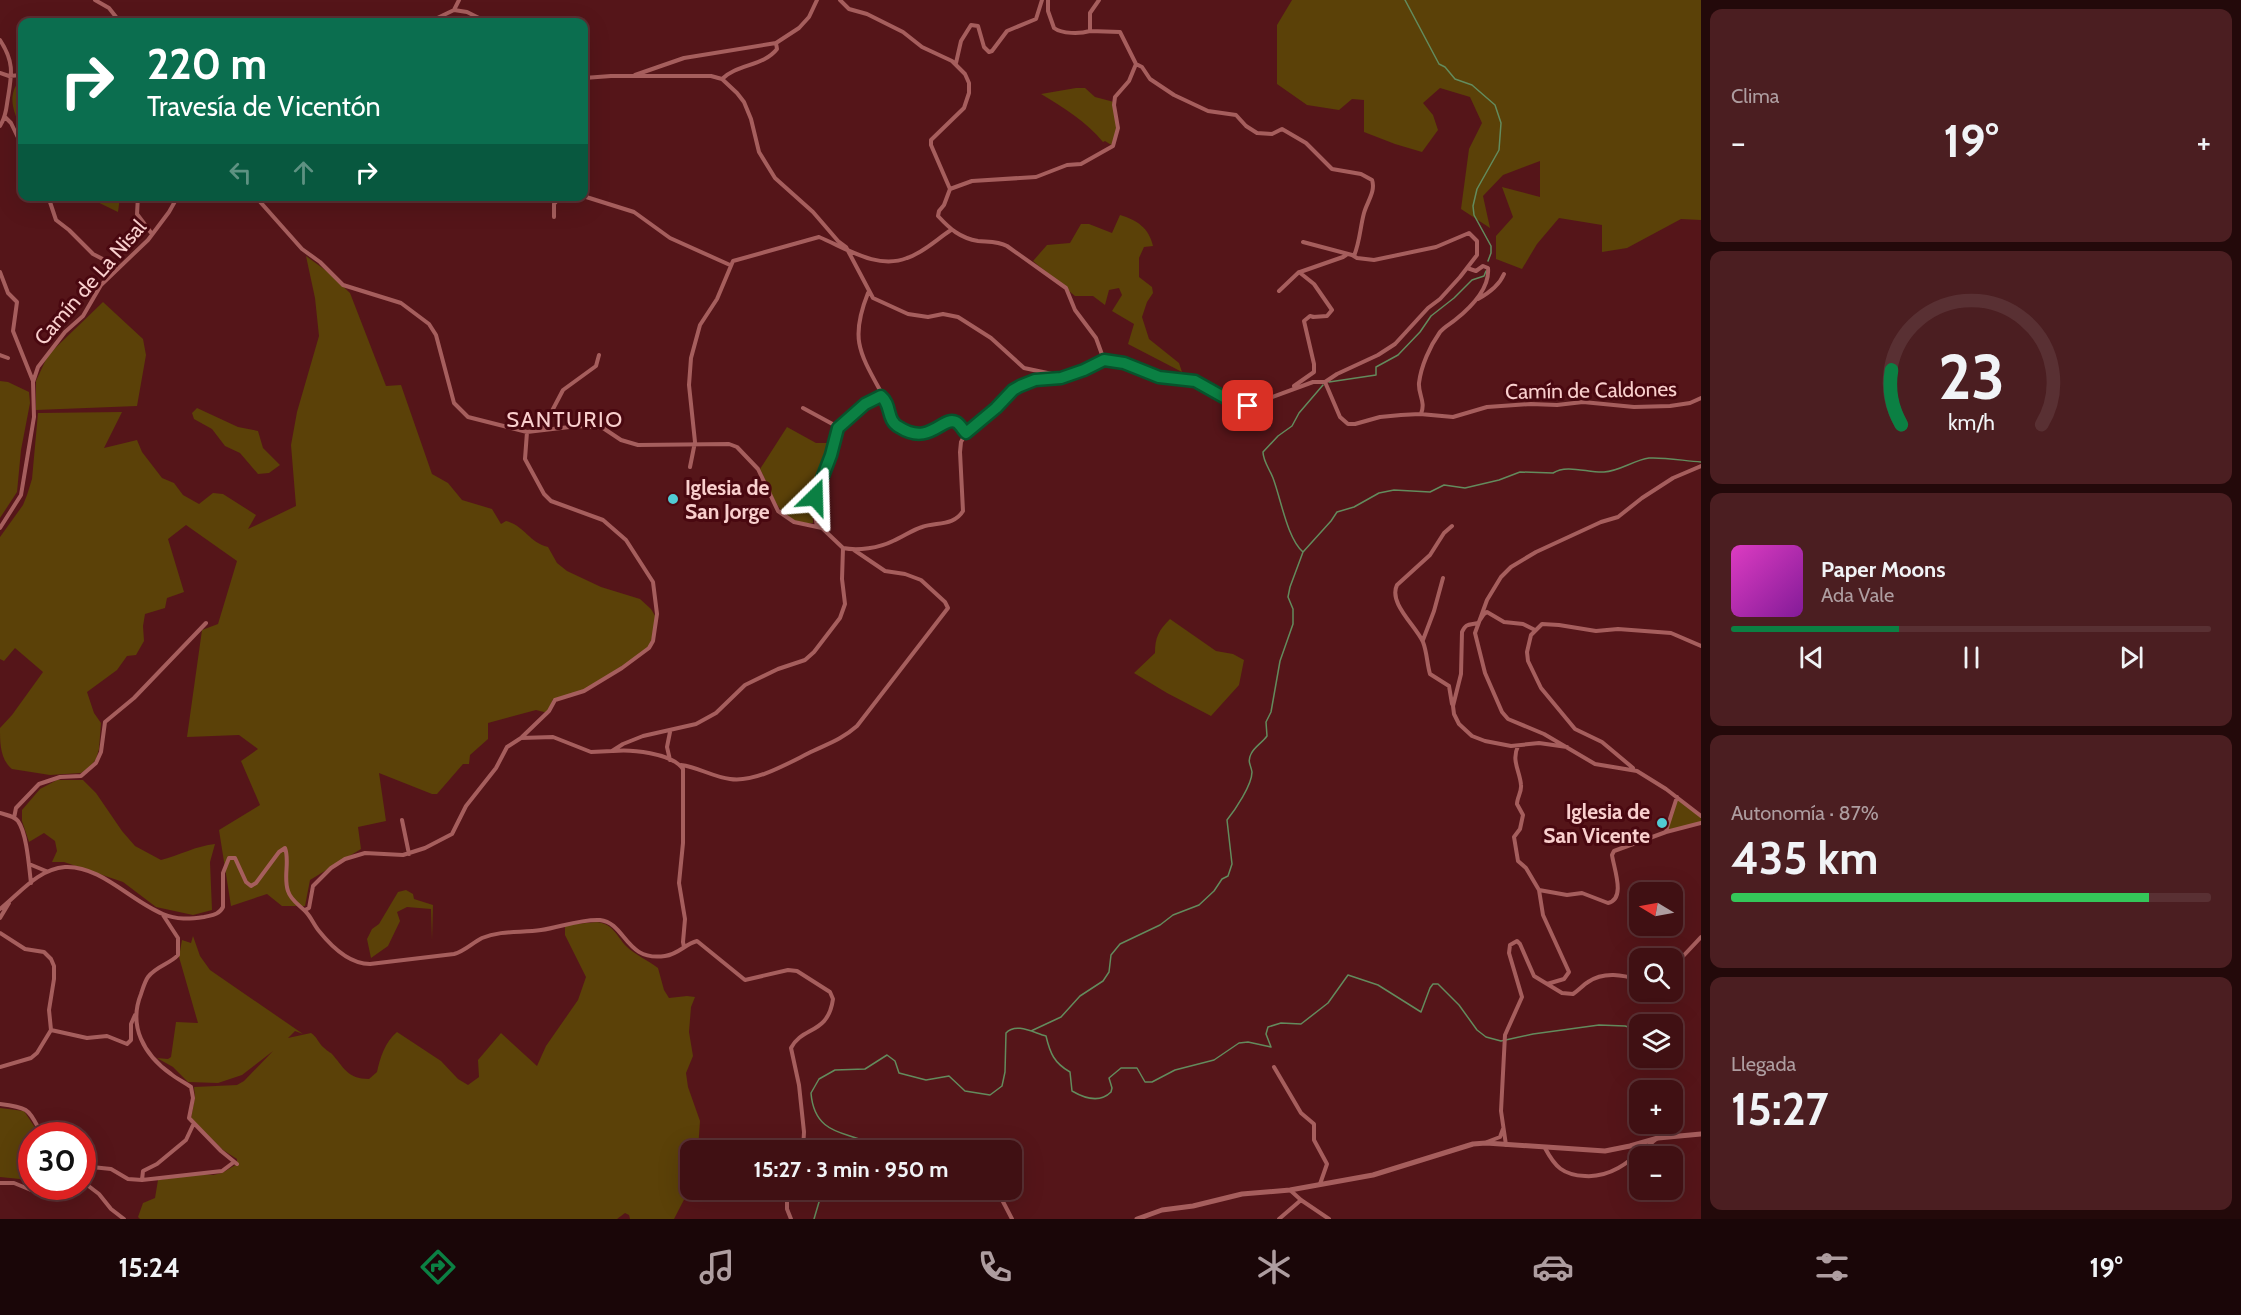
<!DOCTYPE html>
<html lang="es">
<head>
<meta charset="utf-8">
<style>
	:root { --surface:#401013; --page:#4b1e21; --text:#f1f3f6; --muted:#ae9da0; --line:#593033; --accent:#0b8043 }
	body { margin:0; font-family:Cabin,sans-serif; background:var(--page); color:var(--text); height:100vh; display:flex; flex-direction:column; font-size:22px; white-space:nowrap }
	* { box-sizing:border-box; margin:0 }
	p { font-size:20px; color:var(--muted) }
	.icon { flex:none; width:33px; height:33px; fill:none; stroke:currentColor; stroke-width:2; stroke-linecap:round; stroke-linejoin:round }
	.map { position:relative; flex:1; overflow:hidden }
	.side { display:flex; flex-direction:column; gap:9px; padding:9px; background:#23090a; width:540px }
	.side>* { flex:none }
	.hud { position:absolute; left:18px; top:18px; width:570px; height:183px; border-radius:12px; box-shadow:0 6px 24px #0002,0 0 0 2px var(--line); background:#0b6e4f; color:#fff; overflow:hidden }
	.needle { width:39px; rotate:280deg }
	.buttons { position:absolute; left:1629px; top:882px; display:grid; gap:12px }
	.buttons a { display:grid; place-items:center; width:54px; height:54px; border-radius:12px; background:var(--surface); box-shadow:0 6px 24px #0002,0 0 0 2px var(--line); font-size:30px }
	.speed { position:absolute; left:18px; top:1122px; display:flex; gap:12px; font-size:30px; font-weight:700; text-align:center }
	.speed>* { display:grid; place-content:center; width:78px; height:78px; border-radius:50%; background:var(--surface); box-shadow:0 6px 24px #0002,0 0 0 2px var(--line); line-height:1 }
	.speed .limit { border:9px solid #d22; background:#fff; color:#111 }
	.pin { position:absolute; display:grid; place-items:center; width:51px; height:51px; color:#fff; margin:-26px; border-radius:12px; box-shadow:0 3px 9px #0006 }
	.me { position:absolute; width:66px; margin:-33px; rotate:22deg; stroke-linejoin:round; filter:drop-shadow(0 0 4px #0008) }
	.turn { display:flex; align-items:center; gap:21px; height:126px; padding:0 30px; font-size:27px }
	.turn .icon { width:78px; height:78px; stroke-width:2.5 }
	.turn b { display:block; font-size:42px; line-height:51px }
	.lanes { display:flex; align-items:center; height:57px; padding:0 30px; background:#0003; justify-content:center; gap:30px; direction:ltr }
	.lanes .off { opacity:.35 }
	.big { font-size:45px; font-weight:700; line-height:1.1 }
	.side .tile { flex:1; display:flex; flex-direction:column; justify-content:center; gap:9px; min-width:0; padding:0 21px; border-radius:12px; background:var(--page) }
	.side .dial { align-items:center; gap:0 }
	.dial svg { height:156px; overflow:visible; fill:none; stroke:var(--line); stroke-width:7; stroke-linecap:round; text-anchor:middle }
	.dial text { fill:var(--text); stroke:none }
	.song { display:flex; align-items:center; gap:18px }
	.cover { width:72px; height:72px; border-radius:9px; background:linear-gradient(135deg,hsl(310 70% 55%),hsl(290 70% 35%)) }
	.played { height:6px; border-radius:3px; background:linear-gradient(90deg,var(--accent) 35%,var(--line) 35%) }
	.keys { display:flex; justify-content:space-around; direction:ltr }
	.heat { display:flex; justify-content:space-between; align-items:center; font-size:33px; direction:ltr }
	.charge { height:9px; border-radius:4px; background:linear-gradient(90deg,#34c759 87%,var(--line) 0) }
	.trip { position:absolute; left:680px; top:1140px; width:342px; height:60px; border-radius:12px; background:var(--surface); box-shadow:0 6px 24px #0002,0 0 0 2px var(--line); font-weight:700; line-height:60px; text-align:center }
	.dock { display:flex; height:96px; justify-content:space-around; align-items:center; background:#1a0608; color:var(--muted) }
	.dock .icon { width:42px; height:42px }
	.dock .selected { color:var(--accent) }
	.dock b { font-size:27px; color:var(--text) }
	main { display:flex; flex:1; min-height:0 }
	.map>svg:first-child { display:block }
	.green { fill:#5b4108 }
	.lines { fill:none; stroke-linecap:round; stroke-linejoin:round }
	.stream { stroke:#638b5d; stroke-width:1.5 }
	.minor { stroke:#a65e5d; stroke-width:4 }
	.tertiary { stroke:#a65e5d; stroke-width:5 }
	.route-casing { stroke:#07532c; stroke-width:15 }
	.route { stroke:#0b8043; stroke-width:10 }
	.poi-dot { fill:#51ccd4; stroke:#490810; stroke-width:2 }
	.labels { text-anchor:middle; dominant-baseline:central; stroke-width:6; stroke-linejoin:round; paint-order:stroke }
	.street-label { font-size:21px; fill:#f9cfcd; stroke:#490810 }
	.poi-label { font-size:21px; font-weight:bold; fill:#f9cfcd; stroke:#490810; text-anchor:start }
	.neighbourhood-label { font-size:22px; letter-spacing:1.5px; fill:#f9cfcd; stroke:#490810 }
</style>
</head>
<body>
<main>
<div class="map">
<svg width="1701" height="1219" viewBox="0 0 1701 1219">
	<rect width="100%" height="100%" fill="#551519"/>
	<path class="green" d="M1292 0H1701V220L1681 219 1627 248 1602 252V225L1559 218 1537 244 1522 269 1496 259V236L1513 217 1502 187 1540 197V161L1503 175 1483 196 1490 228 1461 209 1469 149 1482 123 1470 97 1440 88 1423 103 1433 115 1438 130 1422 152 1395 144 1364 132V100L1352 99 1339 110 1307 105 1277 84V25Z
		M22 80V131C15 114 6 98 19 81Z
		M1076 88H1085L1095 97 1114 102 1118 122 1113 146 1105 141 1103 142C1087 122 1063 107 1041 94Z
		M87 197H120L118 212Z
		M1120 215C1137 220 1149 228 1153 246L1144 247 1139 258V277L1152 287 1153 293 1147 302 1142 317 1149 339 1179 363 1182 372 1128 344 1134 324 1112 311 1122 295 1119 288 1109 290 1105 305 1093 296H1075L1033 261 1047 245 1070 243 1081 224H1089L1112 233Z
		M306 256 328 272 350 293 386 386 401 385 432 474 448 483 462 500 492 509 501 524 506 521C525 526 528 542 548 547L557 563 567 571 601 587 640 599 651 609 657 619 649 648 584 691 555 700 553 699 548 713 536 710 488 723V739L470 755 469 764H463L437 794H432L379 773 386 821 358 827 361 849 310 880 305 906H282L267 894 231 906 219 830 260 805 241 761 258 749 239 735 187 737 202 630 218 624 237 561 186 525 168 539 184 592 167 598 165 608 145 614 143 626 144 641 136 655 127 656 117 670 87 692 94 713 101 723 99 749 96 759 90 767 81 773 50 775 12 769C0 759 0 743 0 728L12 715 43 672 15 648 4 661 0 659V537L23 505 27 495 32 479 38 413 122 412 104 448 137 440 142 452 162 478 174 483 183 495 199 504 213 493 223 494 256 515 248 529 296 506 291 445 297 412 319 336 315 298Z
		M103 302 143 339 146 355 137 406 36 410V381L48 355Z
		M0 381 8 382 29 392 30 403 21 450 17 492 0 518Z
		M197 408 238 427 258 431 263 448 280 465 269 473 258 474 240 453 225 446 212 429 194 419 192 413Z
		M787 427 816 443H832L827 462 813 499V523C779 528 772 491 760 469Z
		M1170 619 1216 651 1233 654 1244 660 1239 685 1211 716 1167 693 1134 673 1155 653C1155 637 1159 630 1170 619Z
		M57 780H83L96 793 122 831 135 846 161 860C180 855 196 846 215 844L210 862 212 910 193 915 156 907 123 882 64 862H52L57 851 55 841 44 833 29 842 22 821V810L40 789Z
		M1677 797 1701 816V823L1666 832Z
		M406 890 413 894 414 899 433 905 432 940 431 909 407 907 397 912 400 921 388 946 371 958 367 939 372 929 379 924 398 892Z
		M597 922C613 924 616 935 626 946 635 955 648 960 658 968L664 990 669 998 687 996 695 997 691 1007 689 1032 693 1056 686 1073 688 1087 700 1121 698 1150H690V1188L674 1219H630L629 1215 625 1213 617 1219H140L138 1217 143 1203 155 1198 158 1180 204 1174 213 1175 222 1173 237 1164V1159L223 1150 191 1118 195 1097 194 1087 237 1085 244 1081 273 1051 242 1075 218 1083 188 1082 173 1067 157 1058 168 1059 171 1057 176 1022 198 1023 179 957 182 940 191 943 193 936 200 956 210 970 303 1034 295 1031 288 1038 311 1033C317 1037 318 1042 323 1047 324 1048 330 1053 331 1053 344 1067 347 1079 369 1079L377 1072C380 1058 385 1042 397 1032L441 1061 458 1079 468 1085 479 1077 478 1060 501 1033 537 1066 546 1046 578 1000 586 977 565 935V925Z
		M0 1108 24 1111 40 1135 32 1136 31 1186 20 1179 0 1177Z"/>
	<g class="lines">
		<path class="stream" d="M1405 0 1439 64 1445 67 1455 79 1472 85 1495 105 1501 123 1499 150 1477 189 1473 206 1474 215 1491 246V253L1488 261
			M1329 382 1376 375V367L1398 355 1420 332 1431 316 1454 298 1472 280 1484 276 1486 271
			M1303 552 1331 521 1337 512 1354 507 1379 493 1394 490 1430 492 1444 485 1465 488 1499 480 1520 472 1553 473C1567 464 1588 473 1604 472 1620 471 1634 460 1649 458 1664 457 1685 461 1701 462
			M1031 1031 1061 1017 1080 996 1103 981 1109 972 1111 955 1120 944 1160 925 1173 915 1199 905 1214 891 1222 879 1228 876 1232 864 1227 820C1235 810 1252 785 1252 772 1251 765 1247 762 1251 754 1254 747 1262 743 1267 736L1266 722 1271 712 1280 661 1293 624V609L1288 597 1290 587 1303 552C1287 538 1281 499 1273 478 1270 470 1263 461 1263 452L1278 436 1292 426 1299 413 1323 385
			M871 1150C864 1128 815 1145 811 1093L819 1079 835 1070 865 1069 887 1055 895 1061 899 1073 926 1080 949 1076 965 1091 990 1095 1002 1086 1005 1072 1006 1033C1016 1022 1034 1033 1046 1036 1050 1053 1054 1063 1070 1072L1072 1091C1084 1098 1100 1103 1111 1092L1112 1088 1109 1078 1121 1068H1137L1145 1082H1152L1175 1070 1214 1060 1239 1043 1248 1042 1271 1047 1266 1034 1268 1027 1281 1023 1301 1024 1328 1003 1348 975 1378 985 1421 1012 1430 988 1433 984H1438L1459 1005 1477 1030 1486 1037 1501 1041 1533 1034 1599 1025 1625 1026 1635 1029C1638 1038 1632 1046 1635 1056H1640
			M814 1219 819 1202 827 1190"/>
		<path class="minor" d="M95 0 109 8 120 22
			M840 0 849 9 867 14 903 32 922 47 952 61 965 74 969 83V93L964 108 931 140V145L950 189 944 205 939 211 938 216C950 229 960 238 978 241 988 242 998 241 1007 246L1066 288 1075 310 1096 338 1104 360
			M1048 0V11L1054 28C1062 34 1080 34 1090 31V13L1099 0
			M454 10 467 12 487 22
			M429 22 454 10 459 0
			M0 40C16 64 11 77 7 104 6 112 5 118 0 126
			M956 63 961 41 971 25 978 26 984 47 989 52 992 51 1007 31 1036 19 1042 0
			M1136 64 1142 67 1150 79 1174 95 1208 111 1236 115 1246 126 1257 133 1272 134 1282 129 1306 143 1332 169 1361 174 1372 180C1376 191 1367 202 1364 213 1360 228 1360 241 1354 256
			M0 73 9 76 22 75
			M635 75 684 58 776 43 799 28 809 17 817 0
			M584 78 611 76H711L722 79 737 93 744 102 751 119 759 152 775 178 813 212 838 241 846 247 873 298 908 314 928 317 943 314 958 317 991 338 1024 368 1057 375 1061 378
			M722 79C737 64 764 66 777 49L776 43
			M5 117 11 123 22 146
			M950 189 972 181 1036 177 1067 165 1081 164 1113 146 1118 128 1114 105 1115 97 1129 81 1136 64 1120 32 1090 31
			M48 196 56 220 69 230 93 254 118 267
			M138 196 137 214 152 234
			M255 196 302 249 320 262 343 285 401 303 429 324 436 335 454 403 468 417 527 432 578 426 603 428 621 440 638 445 729 444 737 447 758 469 778 511 794 522 822 528 843 548
			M583 196 634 212 670 238 730 265
			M554 217V204L561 196
			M1303 242 1352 255 1357 258 1374 260 1436 247 1469 233 1477 241V255L1460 277 1440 299 1428 308 1395 344 1378 355 1337 374 1325 382
			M0 272 8 293 17 302 13 331 33 381
			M1300 272 1343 257 1346 255
			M1279 291 1299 272 1314 284 1332 310 1327 316 1313 317
			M1478 299C1489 293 1499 286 1504 274
			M0 355 8 358
			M1294 386 1314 372V364L1304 321 1310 316 1314 317
			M881 396 889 405 893 423C902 430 918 438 930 434 938 430 946 417 955 422 959 424 963 430 966 433
			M803 408 838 427
			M1421 414C1426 402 1418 394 1419 383 1421 366 1430 346 1440 332 1444 327 1450 324 1455 320 1470 308 1490 289 1488 268L1483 266 1476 271 1467 268
			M542 430 563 390 596 366 599 355
			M1701 466 1673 478 1642 498 1618 517 1601 522 1536 552 1511 567 1501 577 1487 600 1475 633 1485 673 1502 712 1508 719 1544 734 1595 764 1637 771 1666 789 1701 816
			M690 467 695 442 689 385 691 358 700 325 717 299 733 261 819 237C846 248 877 270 907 258 923 253 937 239 951 230
			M817 527 814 508 815 497 831 455 837 430 865 404 881 396V392C859 352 850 338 868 293
			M0 528 21 495 34 417 33 382 38 367 65 332 83 316 101 285 148 240 169 212 178 196
			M843 548C858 551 879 548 893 541 903 537 912 530 922 527 937 522 954 526 963 511L960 452 961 442 966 433 996 408 1013 390 1035 380 1061 378 1084 370 1100 362 1111 360 1159 377 1195 381 1242 406H1248L1313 382H1325L1340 417 1348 424H1355L1380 417 1401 415 1420 414 1453 417 1487 407 1531 404 1557 405 1583 402 1634 407 1670 406 1690 403 1701 398
			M1535 630 1523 624 1504 622 1487 612 1484 614 1478 623C1469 625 1466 623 1462 632L1461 674 1453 706 1454 714 1459 724 1472 736 1485 741 1511 746 1539 743 1567 747
			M1423 640 1434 611 1443 578
			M1452 704 1449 686 1430 674C1427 664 1427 652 1423 642 1416 626 1388 603 1397 585L1430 555 1444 533 1452 526
			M522 737 549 711 555 700 584 691 622 668 649 648 653 641 657 614 653 582 626 540 603 520 551 501 544 494 525 459 527 432
			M1518 746C1511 761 1520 771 1521 785 1522 791 1517 798 1517 804L1523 815 1520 829 1514 837 1518 861 1526 868 1539 890 1543 915 1569 972 1564 979 1547 984
			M613 751C630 749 672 753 683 769V843L679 883 685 919 683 942 684 947
			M670 760 667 747 670 732
			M681 765C698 767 713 777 730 779 756 783 790 762 813 751 830 743 842 739 857 726L948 608 945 602 921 580 905 574 885 571 854 550
			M1633 768 1602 742 1575 729 1541 688 1528 661 1527 652 1531 635 1542 624 1559 625 1596 631 1618 629 1671 633 1701 646
			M0 813C6 815 14 816 18 821 27 834 29 867 31 883
			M14 818 16 808 39 784 60 777 81 776 96 763 101 752 105 722 134 698 206 623
			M402 820 409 854
			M1666 831 1677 797
			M29 864 46 871
			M1539 890 1567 895 1582 893 1608 903C1626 899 1614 869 1612 855L1614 851 1666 832 1701 823
			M0 909C20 893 38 869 65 867 100 865 132 902 163 914 177 920 190 919 204 917 212 915 219 915 223 907V873L229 858H235L246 882 251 886 256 883 279 852 285 848C290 861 283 877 288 891 291 901 300 905 306 912 311 917 314 925 319 931 331 946 350 964 370 964L454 954C465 951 472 943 482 938 501 930 522 933 541 930 561 927 580 919 600 920 626 923 625 962 665 956 679 954 685 944 697 941L745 980 788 970 797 971 830 992 833 999C828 1035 802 1026 791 1048L799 1085 804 1132 803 1150
			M305 910 309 908 313 886 331 868 345 859 365 853 403 855 425 848 452 834 466 806 496 768 507 747 521 738 553 737 591 752 612 751 623 744 643 736 696 724 716 713 745 685 778 669 805 660 814 652 840 618 845 604 842 579 843 548
			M163 915 178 938V955C170 964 156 966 148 977 145 981 143 988 141 994 128 1026 144 1055 171 1074 177 1079 184 1082 191 1087L193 1098 189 1118 221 1151 237 1164
			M0 918 9 903
			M0 933 25 949 44 952 51 959 54 966V979L49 1010 51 1030 37 1053 31 1058 0 1067
			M1672 968 1701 937
			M51 1030 87 1038 107 1036 127 1044 131 1040V1024L135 1015
			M1274 1067 1301 1113 1314 1124V1140L1327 1164 1320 1184
			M0 1104C32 1108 28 1110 43 1136
			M1487 1142 1500 1137 1503 1129
			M1506 1145 1501 1111 1505 1035 1522 997 1509 953 1510 945 1517 941 1520 944 1534 976 1562 993 1573 994C1579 990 1583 985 1588 982 1604 971 1623 975 1640 980
			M1545 1148C1555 1167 1563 1175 1585 1176 1614 1178 1633 1158 1655 1140
			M82 1166 111 1169 128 1179 142 1180 222 1171 234 1162
			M142 1180 143 1171 157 1164 186 1140 193 1125
			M82 1181 99 1194 111 1209 124 1219
			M0 1183H14L31 1190 56 1186
			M787 1190V1209L791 1219
			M1290 1190 1301 1200 1329 1219
			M998 1192 1012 1219
			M1279 1219 1301 1200"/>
		<path class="tertiary" d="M1137 1219 1162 1210 1193 1206 1242 1194 1290 1190 1373 1175 1473 1144 1486 1143 1605 1151 1630 1146 1658 1138 1701 1134"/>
	</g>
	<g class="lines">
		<g class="route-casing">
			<path id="route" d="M815 497 831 455 838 428 865 404 881 396C892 405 886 420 899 427 930 447 943 415 956 422 960 424 963 430 966 433L996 408 1013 390 1020 386 1035 380 1061 378 1084 370 1104 360 1124 363 1159 377 1195 381 1236 404 1248 406"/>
		</g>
		<use href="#route" class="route"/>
	</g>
	<g class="poi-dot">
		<circle cx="673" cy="499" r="6"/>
		<circle cx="1662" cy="823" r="6"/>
	</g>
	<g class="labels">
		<g class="street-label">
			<text transform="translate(90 282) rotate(-49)">Camín de La Nisal</text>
			<text transform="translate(1591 390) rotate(-1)">Camín de Caldones</text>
		</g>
		<g class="poi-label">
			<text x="685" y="487">Iglesia de<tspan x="685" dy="24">San Jorge</tspan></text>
			<text x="1650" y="811" text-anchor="end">Iglesia de<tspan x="1650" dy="24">San Vicente</tspan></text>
		</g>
		<g class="neighbourhood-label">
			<text x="565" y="419">SANTURIO</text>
		</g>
	</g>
</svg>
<div class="buttons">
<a><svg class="needle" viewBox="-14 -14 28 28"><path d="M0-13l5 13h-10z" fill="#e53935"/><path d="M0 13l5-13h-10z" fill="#ae9da0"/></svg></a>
<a><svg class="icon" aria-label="search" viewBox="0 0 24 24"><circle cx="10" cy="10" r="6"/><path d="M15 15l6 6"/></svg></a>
<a><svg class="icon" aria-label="layers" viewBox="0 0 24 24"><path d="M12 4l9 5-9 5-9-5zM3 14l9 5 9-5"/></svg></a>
<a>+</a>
<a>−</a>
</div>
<div class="speed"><div class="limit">30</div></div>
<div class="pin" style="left:1248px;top:406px;background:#d93025"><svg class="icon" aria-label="arrive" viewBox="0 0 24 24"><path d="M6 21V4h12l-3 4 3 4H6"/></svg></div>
<svg class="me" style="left:815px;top:497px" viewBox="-20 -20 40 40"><path d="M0-17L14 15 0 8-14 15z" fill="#0b8043" stroke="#fff" stroke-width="4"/></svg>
<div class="trip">15:27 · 3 min · 950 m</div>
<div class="hud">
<div class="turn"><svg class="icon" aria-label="right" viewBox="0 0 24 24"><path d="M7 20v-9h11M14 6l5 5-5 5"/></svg><div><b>220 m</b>Travesía de Vicentón</div></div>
<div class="lanes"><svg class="icon off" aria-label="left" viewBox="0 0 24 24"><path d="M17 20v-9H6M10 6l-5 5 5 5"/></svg><svg class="icon off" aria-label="ahead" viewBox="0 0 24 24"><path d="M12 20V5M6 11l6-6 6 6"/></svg><svg class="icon" aria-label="right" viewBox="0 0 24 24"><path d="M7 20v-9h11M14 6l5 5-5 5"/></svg></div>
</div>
</div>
<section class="side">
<div class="tile"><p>Clima</p>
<div class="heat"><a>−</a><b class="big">19°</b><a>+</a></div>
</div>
<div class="tile dial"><svg viewBox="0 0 100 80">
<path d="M14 69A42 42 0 1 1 86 69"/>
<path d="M14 69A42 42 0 0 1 9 41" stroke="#0b8043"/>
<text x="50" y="56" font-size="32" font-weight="700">23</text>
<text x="50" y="72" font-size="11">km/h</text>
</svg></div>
<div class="tile">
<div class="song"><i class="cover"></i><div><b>Paper Moons</b><p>Ada Vale</p></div></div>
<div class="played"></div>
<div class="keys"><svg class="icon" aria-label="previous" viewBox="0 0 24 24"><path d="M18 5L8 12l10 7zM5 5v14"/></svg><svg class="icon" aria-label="pause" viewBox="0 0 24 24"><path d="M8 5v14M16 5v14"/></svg><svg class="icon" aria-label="next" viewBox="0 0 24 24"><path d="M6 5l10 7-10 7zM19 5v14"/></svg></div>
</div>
<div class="tile"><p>Autonomía · 87%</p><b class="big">435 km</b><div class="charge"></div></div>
<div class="tile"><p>Llegada</p><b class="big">15:27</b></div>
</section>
</main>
<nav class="dock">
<b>15:24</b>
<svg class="icon selected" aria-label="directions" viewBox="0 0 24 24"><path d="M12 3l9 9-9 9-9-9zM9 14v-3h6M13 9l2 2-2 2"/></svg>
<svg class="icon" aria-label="music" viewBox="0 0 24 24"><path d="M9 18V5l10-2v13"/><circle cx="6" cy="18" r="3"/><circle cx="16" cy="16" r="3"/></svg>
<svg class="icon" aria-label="phone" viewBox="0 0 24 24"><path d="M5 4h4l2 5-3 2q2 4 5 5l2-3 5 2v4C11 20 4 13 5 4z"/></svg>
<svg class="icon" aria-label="climate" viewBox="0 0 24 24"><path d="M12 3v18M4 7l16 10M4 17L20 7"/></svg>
<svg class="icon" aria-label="car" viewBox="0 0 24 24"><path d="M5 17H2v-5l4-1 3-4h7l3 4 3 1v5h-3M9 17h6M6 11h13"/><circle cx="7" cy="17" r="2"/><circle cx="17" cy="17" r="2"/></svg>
<svg class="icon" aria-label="filters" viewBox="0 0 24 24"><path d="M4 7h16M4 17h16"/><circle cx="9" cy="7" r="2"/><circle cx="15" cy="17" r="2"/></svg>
<b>19°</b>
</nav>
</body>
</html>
